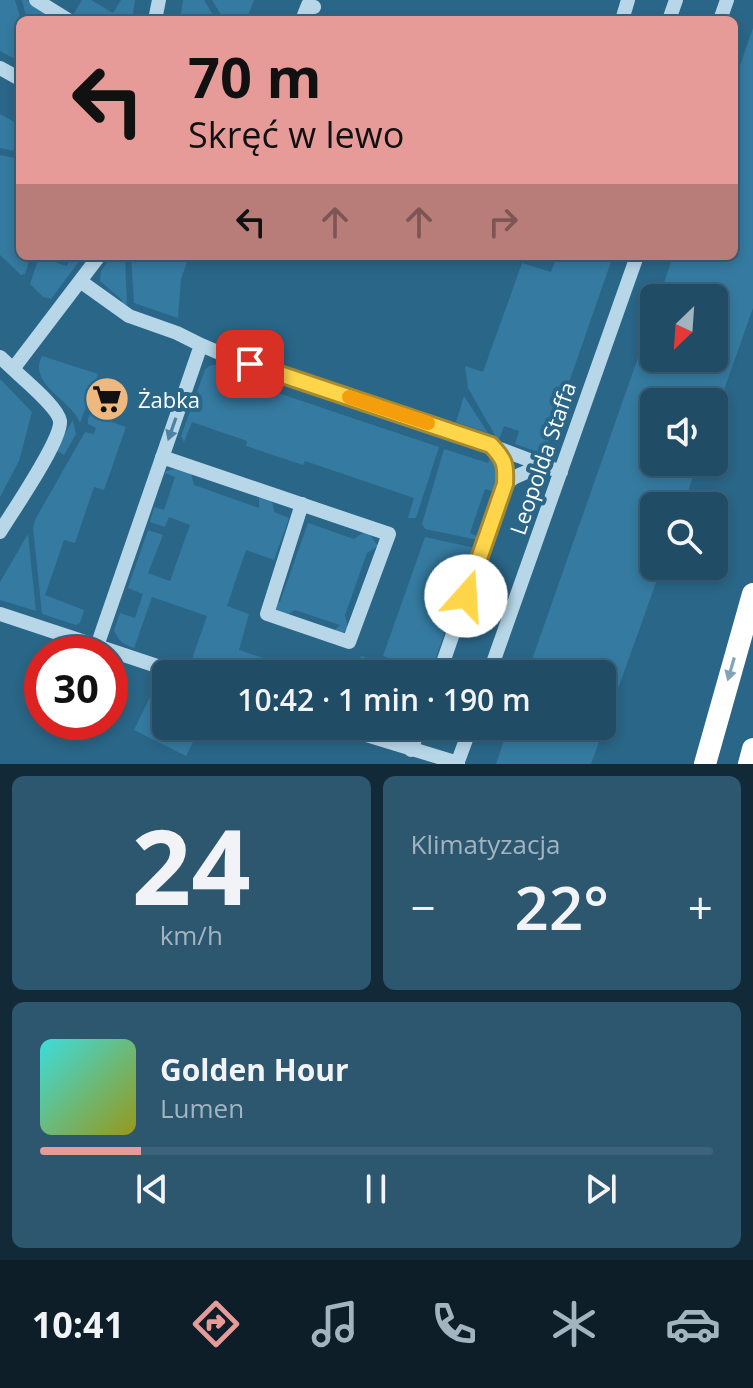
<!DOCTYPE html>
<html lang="pl">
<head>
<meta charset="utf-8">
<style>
	:root { --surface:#204c66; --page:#2d566f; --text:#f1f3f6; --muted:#a2b4bf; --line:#3d637a; --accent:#e69b98 }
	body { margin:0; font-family:"Open Sans",sans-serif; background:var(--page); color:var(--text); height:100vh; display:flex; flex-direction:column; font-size:30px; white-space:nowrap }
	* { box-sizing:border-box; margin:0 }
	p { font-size:26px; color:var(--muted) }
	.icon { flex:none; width:44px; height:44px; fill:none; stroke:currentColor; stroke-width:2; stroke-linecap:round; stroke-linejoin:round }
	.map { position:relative; height:764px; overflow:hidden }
	.details { display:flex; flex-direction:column; gap:12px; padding:12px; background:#122a38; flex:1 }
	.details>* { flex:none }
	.banner { position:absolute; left:16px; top:16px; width:722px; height:244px; border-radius:12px; box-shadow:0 4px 12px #0003,0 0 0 2px var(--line); background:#e69b98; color:#111; overflow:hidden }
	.needle { width:52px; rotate:205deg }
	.buttons { position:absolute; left:640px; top:284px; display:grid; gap:16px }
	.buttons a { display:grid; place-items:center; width:88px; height:88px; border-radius:12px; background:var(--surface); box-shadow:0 4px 12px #0003,0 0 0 2px var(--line); font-size:40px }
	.speed { position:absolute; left:24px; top:636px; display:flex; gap:16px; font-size:40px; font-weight:700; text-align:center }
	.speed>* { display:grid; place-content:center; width:104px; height:104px; border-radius:50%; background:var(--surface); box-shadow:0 4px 12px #0003,0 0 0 2px var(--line); line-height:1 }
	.speed .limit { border:12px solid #d22; background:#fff; color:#111 }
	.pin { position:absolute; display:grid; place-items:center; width:68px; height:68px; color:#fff; margin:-34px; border-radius:16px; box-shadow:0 4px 12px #0006 }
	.me { position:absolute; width:88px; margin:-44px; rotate:19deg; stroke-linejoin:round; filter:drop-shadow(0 0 6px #0008) }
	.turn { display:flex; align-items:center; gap:28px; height:168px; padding:0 40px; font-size:36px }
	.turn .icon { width:104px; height:104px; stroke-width:2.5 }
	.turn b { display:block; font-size:56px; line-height:68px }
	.lanes { display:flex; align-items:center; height:76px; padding:0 40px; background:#0003; justify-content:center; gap:40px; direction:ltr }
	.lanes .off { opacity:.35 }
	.big { font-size:60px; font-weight:600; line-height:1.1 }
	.details .card { flex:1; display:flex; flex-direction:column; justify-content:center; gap:12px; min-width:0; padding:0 28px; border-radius:12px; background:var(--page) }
	.details .dial { align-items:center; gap:0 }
	.dial b { font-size:104px; line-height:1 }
	.song { display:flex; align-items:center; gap:24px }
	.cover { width:96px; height:96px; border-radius:12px; background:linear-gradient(135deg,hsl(180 70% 55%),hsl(60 70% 35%)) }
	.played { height:8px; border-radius:4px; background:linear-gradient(90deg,var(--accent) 15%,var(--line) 15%) }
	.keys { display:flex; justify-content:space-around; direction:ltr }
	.heat { display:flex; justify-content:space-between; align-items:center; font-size:44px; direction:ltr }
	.details .tiles { flex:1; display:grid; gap:12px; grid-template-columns:1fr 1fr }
	.card:last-child { grid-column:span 2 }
	.trip { position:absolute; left:152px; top:660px; width:464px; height:80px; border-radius:12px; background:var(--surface); box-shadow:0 4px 12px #0003,0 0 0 2px var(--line); font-weight:600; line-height:80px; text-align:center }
	.dock { display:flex; height:128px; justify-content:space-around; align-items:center; background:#0d1e29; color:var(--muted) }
	.dock .icon { width:56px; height:56px }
	.dock .active { color:var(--accent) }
	.dock b { font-size:36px; color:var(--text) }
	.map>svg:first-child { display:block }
	.green { fill:#357aa0 }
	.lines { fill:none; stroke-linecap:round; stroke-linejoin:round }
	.minor { stroke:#b7d7e8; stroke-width:14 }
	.highway { stroke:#fff; stroke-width:22 }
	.oneway { fill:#4d82a0 }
	.oneway2 { fill:#7fa3b8 }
	.route-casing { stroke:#a68a30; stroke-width:20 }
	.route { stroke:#ffd54a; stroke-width:14 }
	.slow { stroke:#f59e0b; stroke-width:14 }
	.labels { text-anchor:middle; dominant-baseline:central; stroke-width:8; stroke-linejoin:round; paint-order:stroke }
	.poi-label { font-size:22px; fill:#fff; stroke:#2a6688; text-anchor:start }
	.street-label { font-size:22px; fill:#fff; stroke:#2a6688 }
</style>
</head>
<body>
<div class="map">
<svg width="753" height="764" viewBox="0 0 753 764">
	<rect width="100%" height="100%" fill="#2a6688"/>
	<path class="green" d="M0 0H15L21 20 20 62 0 51Z
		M22 0H27L57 20H27Z
		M82 0H91L113 13 121 0H135L132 20H92L87 17C83 20 76 22 71 18Z
		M183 0H204L216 20H180Z
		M212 0H254L246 20H224Z
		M753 28V308L714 418V402H654V462H698L683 506H654V566H662L591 764H496L509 726H602V674H527L654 312V358H714V298H659L673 256H734V83Z
		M0 114 20 125V152L0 148Z
		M0 155 20 159V256H31L25 274 21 275 0 255Z
		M71 256H83L51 299 43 297 30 284 39 257 67 266Z
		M112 256H125L127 305H122V300L100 281 101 271Z
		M131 256H189L181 279 178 318 134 303Z
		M557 256H613L544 454 515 444 519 431 504 426 499 439 496 437 468 388 465 366 483 372 522 263 551 272Z
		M42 356 98 374 80 423C72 400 27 384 42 356Z
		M218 364 226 365 224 375 439 447 416 518H408L414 498 305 461 303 465 246 446 247 441 192 422 184 442 181 436 205 370 209 366Z
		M0 379 32 412 19 461 0 497Z
		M101 390 93 415 126 427 104 490 94 487 75 543 64 540 45 595 84 610 80 623 76 625 42 614 33 527 36 518 85 432 94 434 96 428 88 424V419Z
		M464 396 488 433 456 422Z
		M73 420 76 434 64 455 55 450Z
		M444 449 488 463 492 453C501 465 499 479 495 492L485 489 470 533 479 537 478 540 425 529 422 524Z
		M174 469 191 473 194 485 259 508V496L272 500 274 512 289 518 274 560 246 550 227 606 249 614 239 650 311 674H236L192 659 207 616 152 597 134 648C123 644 119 642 114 630L120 613 135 618 143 594 128 588 148 530 163 535 148 573 170 581 190 525 169 517 165 527 150 522 154 507 164 510 175 477 165 473 166 471Z
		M308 523 354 539 367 530 378 546 367 553 345 615 348 627 343 633H332L340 625 295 610 284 617 275 609 276 601 280 602Z
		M28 534 36 611 0 600V582Z
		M425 537 475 548 432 668 426 670 383 656Z
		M361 656 405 671 404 674H356Z
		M151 695 166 702V726H201L186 756 134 730Z
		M358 726H401V728L410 731 408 736 397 739Z"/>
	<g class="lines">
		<path class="minor" d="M36 0 68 20
			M155 20 159 0
			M302 20 308 5 314 7
			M622 20 628 0
			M669 20 676 0
			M720 20 727 0
			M0 68 20 79
			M80 281 129 316 177 333 201 345
			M0 357 13 369
			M162 457 389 534 349 642 267 614 302 504
			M505 484 515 477 542 465
			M0 532C12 512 62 440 60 421 58 407 24 380 13 369L99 256
			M0 614 97 646
			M181 674 97 646 201 345 222 354 447 429 561 472
			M439 674 505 484C506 468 505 460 494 448
			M489 674 637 256
			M337 726 458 763
			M411 750 420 726
			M457 764 471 726"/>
		<path class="highway" d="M705 764 753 594
			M749 764 753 749"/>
	</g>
	<defs><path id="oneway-solid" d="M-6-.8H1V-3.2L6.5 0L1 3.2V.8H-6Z" transform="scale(2)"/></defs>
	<use class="oneway" href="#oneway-solid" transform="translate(172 429) rotate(109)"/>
	<use class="oneway2" href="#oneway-solid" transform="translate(731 669) rotate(106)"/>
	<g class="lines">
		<g class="route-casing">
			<path id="route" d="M250 364 491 445C505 460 506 464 505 484L466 596"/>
		</g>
		<use href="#route" class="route"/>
		<path class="slow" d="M349 397 428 423"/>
	</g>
	<defs>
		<g id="supermarket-disc" transform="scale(2.3)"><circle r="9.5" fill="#efb87e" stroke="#2a6688"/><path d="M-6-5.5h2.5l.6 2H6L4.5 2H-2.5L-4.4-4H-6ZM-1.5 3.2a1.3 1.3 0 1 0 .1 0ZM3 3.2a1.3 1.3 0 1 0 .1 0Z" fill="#111"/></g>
	</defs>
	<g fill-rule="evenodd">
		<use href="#supermarket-disc" x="107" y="399"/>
	</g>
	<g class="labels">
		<g class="poi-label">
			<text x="138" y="399">Żabka</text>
		</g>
		<g class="street-label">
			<text transform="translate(542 458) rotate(-71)">Leopolda Staffa</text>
		</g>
	</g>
</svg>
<div class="buttons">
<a><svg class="needle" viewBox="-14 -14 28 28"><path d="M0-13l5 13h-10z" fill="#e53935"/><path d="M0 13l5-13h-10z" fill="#a2b4bf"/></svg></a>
<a><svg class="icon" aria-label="sound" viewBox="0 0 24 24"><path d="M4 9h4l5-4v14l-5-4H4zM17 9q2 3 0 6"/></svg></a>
<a><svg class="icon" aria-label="search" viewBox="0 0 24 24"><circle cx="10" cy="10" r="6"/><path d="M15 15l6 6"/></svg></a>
</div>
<div class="speed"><div class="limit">30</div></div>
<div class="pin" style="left:250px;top:364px;background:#d93025"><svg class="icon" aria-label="arrive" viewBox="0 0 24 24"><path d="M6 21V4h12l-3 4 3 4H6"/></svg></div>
<svg class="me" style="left:466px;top:596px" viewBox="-20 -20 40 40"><circle r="19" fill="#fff"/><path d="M0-13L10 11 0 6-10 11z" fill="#ffd54a"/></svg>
<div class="trip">10:42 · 1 min · 190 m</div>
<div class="banner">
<div class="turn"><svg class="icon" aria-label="left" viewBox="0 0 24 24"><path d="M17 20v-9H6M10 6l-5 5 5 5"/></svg><div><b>70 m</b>Skręć w lewo</div></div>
<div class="lanes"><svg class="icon" aria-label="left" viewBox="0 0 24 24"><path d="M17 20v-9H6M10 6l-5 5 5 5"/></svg><svg class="icon off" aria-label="ahead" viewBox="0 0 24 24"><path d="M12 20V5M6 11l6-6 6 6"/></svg><svg class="icon off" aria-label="ahead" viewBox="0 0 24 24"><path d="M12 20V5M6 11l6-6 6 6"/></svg><svg class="icon off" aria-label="right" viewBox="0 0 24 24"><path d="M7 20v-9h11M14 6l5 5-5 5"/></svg></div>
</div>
</div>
<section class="details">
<div class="tiles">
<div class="card dial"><b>24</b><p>km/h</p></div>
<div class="card"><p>Klimatyzacja</p>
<div class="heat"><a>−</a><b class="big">22°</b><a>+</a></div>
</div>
<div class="card">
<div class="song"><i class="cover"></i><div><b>Golden Hour</b><p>Lumen</p></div></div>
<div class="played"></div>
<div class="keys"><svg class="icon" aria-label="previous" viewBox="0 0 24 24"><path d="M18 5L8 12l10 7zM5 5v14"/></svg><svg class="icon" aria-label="pause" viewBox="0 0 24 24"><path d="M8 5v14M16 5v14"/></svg><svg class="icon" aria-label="next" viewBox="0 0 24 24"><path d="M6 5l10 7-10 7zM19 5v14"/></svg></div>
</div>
</div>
</section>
<nav class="dock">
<b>10:41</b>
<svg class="icon active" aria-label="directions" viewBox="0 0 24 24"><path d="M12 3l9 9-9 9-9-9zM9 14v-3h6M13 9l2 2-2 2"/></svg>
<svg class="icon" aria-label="music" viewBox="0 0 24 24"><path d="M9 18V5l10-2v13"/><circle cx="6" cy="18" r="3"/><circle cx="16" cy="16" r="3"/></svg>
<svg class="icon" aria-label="phone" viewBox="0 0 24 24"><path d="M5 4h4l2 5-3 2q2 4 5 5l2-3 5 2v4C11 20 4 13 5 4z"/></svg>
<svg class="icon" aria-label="climate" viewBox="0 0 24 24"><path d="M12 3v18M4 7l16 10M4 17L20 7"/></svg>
<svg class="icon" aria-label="car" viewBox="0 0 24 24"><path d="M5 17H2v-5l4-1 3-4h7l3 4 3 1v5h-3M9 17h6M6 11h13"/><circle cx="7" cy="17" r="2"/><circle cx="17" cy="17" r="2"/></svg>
</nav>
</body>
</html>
